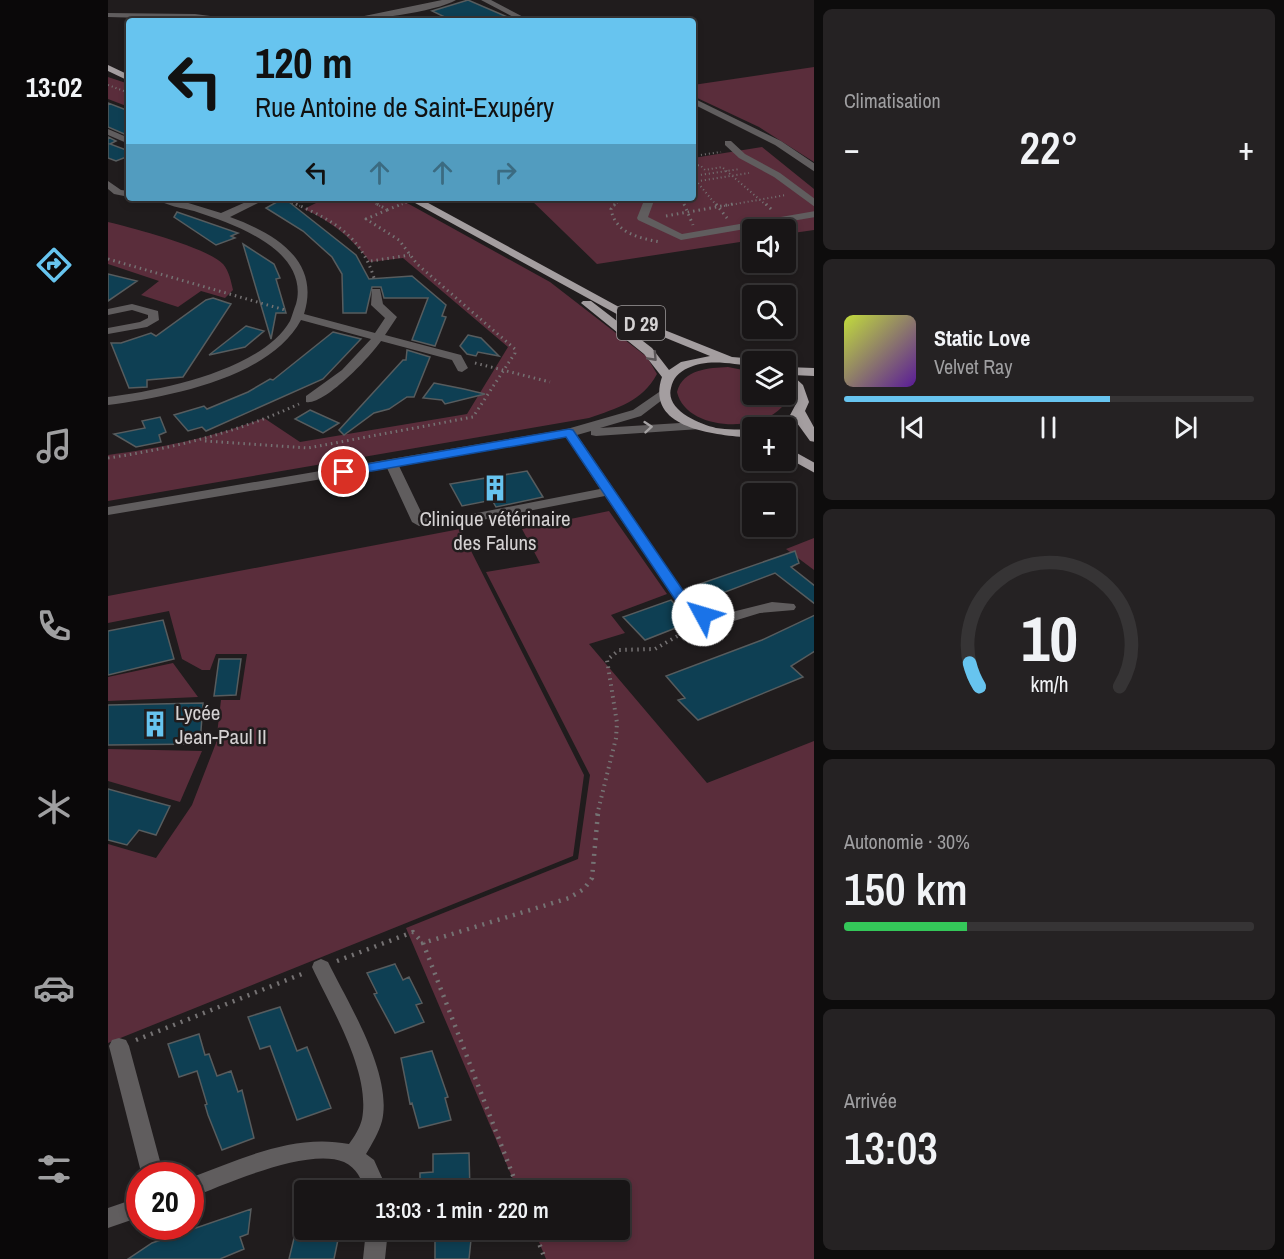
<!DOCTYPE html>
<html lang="fr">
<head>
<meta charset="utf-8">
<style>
	:root { --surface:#181516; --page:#252223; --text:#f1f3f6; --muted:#9f9fa1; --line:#363435; --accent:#67c4ef }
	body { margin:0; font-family:"Archivo Narrow",sans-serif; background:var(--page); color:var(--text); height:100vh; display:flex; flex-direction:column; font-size:22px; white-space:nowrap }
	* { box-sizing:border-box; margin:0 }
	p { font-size:20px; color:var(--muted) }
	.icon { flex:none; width:33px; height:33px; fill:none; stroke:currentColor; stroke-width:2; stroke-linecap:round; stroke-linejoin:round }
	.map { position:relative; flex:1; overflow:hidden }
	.details { display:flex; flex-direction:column; gap:9px; padding:9px; background:#0d0c0c; width:470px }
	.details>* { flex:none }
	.banner { position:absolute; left:18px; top:18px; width:570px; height:183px; border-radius:6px; box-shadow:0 3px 9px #0003,0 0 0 2px var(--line); background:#67c4ef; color:#111; overflow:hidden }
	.controls { position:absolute; left:634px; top:219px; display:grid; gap:12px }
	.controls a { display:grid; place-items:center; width:54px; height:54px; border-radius:6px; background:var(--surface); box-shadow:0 3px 9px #0003,0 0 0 2px var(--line); font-size:30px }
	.speed { position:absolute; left:18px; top:1162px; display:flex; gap:12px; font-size:30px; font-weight:700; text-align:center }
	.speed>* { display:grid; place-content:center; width:78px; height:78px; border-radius:50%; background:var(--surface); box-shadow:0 3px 9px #0003,0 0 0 2px var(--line); line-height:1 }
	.speed .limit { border:9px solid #d22; background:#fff; color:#111 }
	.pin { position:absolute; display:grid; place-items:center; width:51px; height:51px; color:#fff; margin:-26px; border:3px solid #fff; border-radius:50%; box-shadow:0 2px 6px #0007 }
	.me { position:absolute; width:66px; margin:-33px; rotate:309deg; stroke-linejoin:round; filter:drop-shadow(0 0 4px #0008) }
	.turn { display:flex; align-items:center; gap:21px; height:126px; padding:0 30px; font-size:27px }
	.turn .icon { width:78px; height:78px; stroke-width:2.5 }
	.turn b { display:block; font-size:42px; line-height:51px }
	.lanes { display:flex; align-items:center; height:57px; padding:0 30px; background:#0003; justify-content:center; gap:30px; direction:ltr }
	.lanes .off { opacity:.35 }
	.big { font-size:45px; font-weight:600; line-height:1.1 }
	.details .tile { flex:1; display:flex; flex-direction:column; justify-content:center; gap:9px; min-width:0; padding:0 21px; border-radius:9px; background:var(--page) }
	.details .dial { align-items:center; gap:0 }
	.dial svg { height:156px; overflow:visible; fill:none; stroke:var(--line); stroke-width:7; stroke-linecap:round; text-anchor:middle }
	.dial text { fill:var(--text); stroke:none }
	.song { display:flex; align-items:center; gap:18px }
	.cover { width:72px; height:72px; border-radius:9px; background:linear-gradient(135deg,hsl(70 70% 55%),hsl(270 70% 35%)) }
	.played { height:6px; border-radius:3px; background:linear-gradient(90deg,var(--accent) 65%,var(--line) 65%) }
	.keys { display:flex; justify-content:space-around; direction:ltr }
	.heat { display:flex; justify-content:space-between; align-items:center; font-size:33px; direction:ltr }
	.charge { height:9px; border-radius:4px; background:linear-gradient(90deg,#34c759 30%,var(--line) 0) }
	.trip { position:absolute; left:186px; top:1180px; width:336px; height:60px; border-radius:6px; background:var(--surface); box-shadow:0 3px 9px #0003,0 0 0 2px var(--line); font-weight:600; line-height:60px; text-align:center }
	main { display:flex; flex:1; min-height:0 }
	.menu { display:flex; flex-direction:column; width:108px; justify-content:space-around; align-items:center; background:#0a0809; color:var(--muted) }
	.menu .icon { width:42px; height:42px }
	.menu .on { color:var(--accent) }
	.menu b { font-size:27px; color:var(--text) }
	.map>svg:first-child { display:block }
	.green { fill:#5a2d3b }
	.building { fill:#0e3f53; stroke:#575c5e; stroke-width:1.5 }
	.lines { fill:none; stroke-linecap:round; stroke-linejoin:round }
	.path-far3 { stroke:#757273; stroke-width:2; stroke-dasharray:1 3; stroke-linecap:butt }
	.path-far2 { stroke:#757273; stroke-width:3; stroke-dasharray:1.5 4; stroke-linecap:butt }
	.path-far1 { stroke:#757273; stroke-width:4; stroke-dasharray:1.5 4.5; stroke-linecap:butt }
	.path { stroke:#757273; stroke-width:4.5; stroke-dasharray:2 6; stroke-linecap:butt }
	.minor { fill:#605d5e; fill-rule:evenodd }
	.major { fill:#a49ea0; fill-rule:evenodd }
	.path-bridge-far1 { stroke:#757273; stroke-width:2; stroke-dasharray:1 3; stroke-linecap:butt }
	.path-bridge { stroke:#757273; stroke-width:3; stroke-dasharray:1.5 4; stroke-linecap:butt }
	.oneway { stroke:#5b5658 }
	.oneway2 { stroke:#a6a3a4 }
	.route { fill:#1a73e8; stroke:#114b97; stroke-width:1.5 }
	.labels { text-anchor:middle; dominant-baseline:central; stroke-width:5; stroke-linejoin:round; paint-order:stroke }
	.shield { fill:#201c1d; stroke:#9e9b9c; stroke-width:1.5 }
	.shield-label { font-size:20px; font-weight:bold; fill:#d4d1d2 }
	.poi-label { font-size:21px; fill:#d4d1d2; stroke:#201c1d }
</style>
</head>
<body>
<main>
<nav class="menu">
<b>13:02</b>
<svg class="icon on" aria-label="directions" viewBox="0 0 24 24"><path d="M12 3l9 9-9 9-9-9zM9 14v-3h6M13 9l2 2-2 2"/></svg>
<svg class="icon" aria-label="music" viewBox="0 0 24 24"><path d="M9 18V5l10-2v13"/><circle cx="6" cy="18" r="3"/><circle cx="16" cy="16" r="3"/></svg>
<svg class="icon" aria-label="phone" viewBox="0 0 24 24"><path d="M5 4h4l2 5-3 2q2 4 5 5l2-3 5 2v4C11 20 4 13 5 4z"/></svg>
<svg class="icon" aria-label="climate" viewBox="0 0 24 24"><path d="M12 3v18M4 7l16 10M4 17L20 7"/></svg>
<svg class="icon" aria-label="car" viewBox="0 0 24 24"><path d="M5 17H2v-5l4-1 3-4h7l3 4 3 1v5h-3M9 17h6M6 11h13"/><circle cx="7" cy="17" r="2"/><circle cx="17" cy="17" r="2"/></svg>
<svg class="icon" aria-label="filters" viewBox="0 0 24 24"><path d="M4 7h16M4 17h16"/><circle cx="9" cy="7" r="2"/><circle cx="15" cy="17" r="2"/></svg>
</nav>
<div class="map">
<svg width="707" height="1259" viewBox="0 0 707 1259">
	<rect width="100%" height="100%" fill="#201c1d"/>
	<path class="green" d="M706 67V162L651 127 585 96V85Z
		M0 77 21 84V107L0 99Z
		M654 147 706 189V230L678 234V230H645V240L489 264 421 198H585V158Z
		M218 198H290L442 282 539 357 549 374C534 402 509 408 481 418L0 501V455C56 447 103 438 156 418L192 442 359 414 400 347 295 258 262 262C244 238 223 221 196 209Z
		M0 222C25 228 98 247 115 264 121 271 123 281 125 290L117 298 93 291 70 307 33 295 51 281 0 264Z
		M620 367 645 372V394L675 395 674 407C651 433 578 431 569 392 575 369 601 368 620 367Z
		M501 511 559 594 503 615 517 633 481 644 599 783 706 741V1259H438L426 1230H512V1191H410L298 928 470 859 482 775 378 572 432 563 414 529Z
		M352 529 476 775 465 856 0 1043V844L48 858 84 805 108 743 113 700H132L139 654H108L102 670H94L74 659 61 611 0 623V596Z
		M706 538V570L678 549Z
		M65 663 90 697 0 701V677Z
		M0 749 94 751 72 802 0 781Z"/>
	<path class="building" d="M360 0 404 19 408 21H345L324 11Z
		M0 103 21 111V136L0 127Z
		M0 137 8 141 2 144 21 151V156L8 161 0 158Z
		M176 198 248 255 261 279 304 276 338 305 334 316 338 317 327 346 304 340 320 298H276L273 287H264L258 313H235L234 274 224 257 195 231 158 208Z
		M69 212 130 233 123 236 127 238 108 245 66 217Z
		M135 244 166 264 172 278 168 279 178 313H168L163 339Z
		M0 274 29 281 0 301Z
		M105 298 123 304 75 377 39 380V387L21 388 3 343H13L43 333 48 336 98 300Z
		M138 326 156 331 137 347 101 355Z
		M225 332 253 339 215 379 98 431 94 427 80 431 66 415 96 406 99 409 140 392 162 379 165 380Z
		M360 335 373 338 391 356 370 352 368 356 359 354 352 346Z
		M299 350 322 357 306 397H299L281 409 266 413 236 435 231 430 295 360H298Z
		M326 383 356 389 377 394 337 404 334 400 315 398Z
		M202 410 231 423 215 433 187 419Z
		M52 417 58 432 51 435 53 442 28 447 6 434 37 428 34 421Z
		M419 471 435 497 388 507 384 500 354 506 342 484Z
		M687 551 691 563 683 567 707 586V604L667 573 591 602 577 589Z
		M563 600 583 622 537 640 515 617Z
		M707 615V651L683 666 695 677 590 720 570 700 577 698 558 676 654 640Z
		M55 620 66 659 0 675V631Z
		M111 659H133L128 695 106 696Z
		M95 703 92 744 0 745V705Z
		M0 789 62 806 48 835 31 830 19 845 0 840Z
		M287 964 295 980 301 977 314 1003 308 1005 316 1022 287 1033 266 994 269 993 259 973Z
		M172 1007 189 1051 199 1047 223 1108 189 1120 162 1046 152 1049 140 1017Z
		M91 1034 97 1055 101 1054 109 1076 123 1071 130 1092 134 1090 146 1138 114 1150 100 1115 97 1105 99 1104 89 1071 71 1077 60 1044Z
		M324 1051 340 1097 337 1098 343 1120 311 1128 304 1103 302 1104 293 1058Z
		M361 1153 362 1191H312V1173L325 1172V1154Z
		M143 1209 140 1234 132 1237 136 1249 112 1259H20L44 1243Z
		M188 1230H232L226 1259H181Z
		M327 1230H364L361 1259H327Z"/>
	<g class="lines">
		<path class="path-far3" d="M0 85 21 93
			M585 156 613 152
			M586 166 592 165 597 170 614 167 659 206
			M585 176 632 169
			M585 177 609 206
			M585 182 641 173
			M173 198 192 206
			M257 198 272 206
			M573 198 576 206
			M506 206 513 198
			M616 206 678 195"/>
		<path class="path-far2" d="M188 204C228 222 254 237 267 281
			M269 204 278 209
			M507 204 503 209C507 233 531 238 552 242
			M576 204 585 225
			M608 204 619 218
			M658 204 663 209
			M558 216 625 204
			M0 259 177 310
			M263 261 302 255
			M367 363 442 382
			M97 441 200 448 365 417 407 353V349L309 264 291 240 258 219 279 210
			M0 458C67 448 130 432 191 404"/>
		<path class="path-far1" d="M489 815 508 738 509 723 499 660 511 650 547 649 573 634 594 627"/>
		<path class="path" d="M229 961 305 932 315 943
			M28 1040 199 972
			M411 1191 315 943 461 898 476 889 484 878 490 813
			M426 1230 437 1259"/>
		<path class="minor" d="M334 0H348C328 12 257 21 232 21Z
			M373 0H383L423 21H413Z
			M0 13 87 14 140 21 0 17Z
			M585 98 673 141 707 164V172L667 145 585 104Z
			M0 129 21 138V144L0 135Z
			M617 141H623L637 154 672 173 707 199V207L666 177 631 158 617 145Z
			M0 181 13 190 21 191V197L6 194 0 189Z
			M48 198H64L113 213 147 198H160L122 217C166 233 213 260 196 314L267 333 277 318 263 305 264 289H272L275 304 289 317 277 335 353 355 360 368 354 372 350 371 344 360 273 341C263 356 216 406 198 402V396L234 370 263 339 193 320C162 378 60 397 0 405V397C52 391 154 370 182 321 184 316 186 309 188 304 194 283 184 264 169 251 145 231 116 221 86 211 75 208 57 206 48 198Z
			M537 198H547L540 217 574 234 707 211V217L573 240 530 220 529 218Z
			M24 304 50 311 51 320 39 327 0 334V328L32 322 40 318V315L24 310 0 315V309Z
			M554 390 558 391V397L533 416 492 428 588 422 592 423V429L488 436 483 435V431L469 435 578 595 595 608 616 614 664 602 686 604 688 607 686 610 652 613 616 624 599 621 585 614 568 601 497 496 333 528 311 526 304 522 279 468 0 515V507L459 429 525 410ZM458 437 492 489 333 520 316 518 291 466Z
			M213 959 220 962C240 1003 285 1074 274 1121 271 1132 264 1144 258 1154L266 1160 280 1191H258C253 1179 249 1168 236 1162 200 1147 118 1184 82 1198V1178C133 1159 186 1133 241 1144 246 1137 252 1128 254 1119 263 1072 223 1008 204 967L206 962Z
			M11 1038 18 1040 21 1046 56 1176H34L1 1046 4 1040Z
			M32 1197V1217L0 1228V1208Z
			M258 1230H280L277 1259H255Z"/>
		<path class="major" d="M0 65 21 75V81L0 71Z
			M298 198H311L544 325 624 357 649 359 651 362H645V366C625 364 599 358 580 368 571 372 565 378 563 388 557 410 591 424 608 428 619 430 633 429 645 430V438C610 435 536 430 554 377L536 354 473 303 475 301H483L544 348 561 370 573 362 602 356 536 329Z
			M678 367 707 368V376L684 375 695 385 701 402 697 411 707 429V442L702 441 689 423 678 430V428H666L681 417 689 402 683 387 678 382Z
			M678 447 707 463V473L678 457Z"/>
		<path class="path-bridge-far1" d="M290 206 310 198"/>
		<path class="path-bridge" d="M279 210 294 204"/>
	</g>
	<defs><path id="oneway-chevron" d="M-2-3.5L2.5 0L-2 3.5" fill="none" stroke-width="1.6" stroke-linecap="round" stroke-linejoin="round" transform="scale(1.5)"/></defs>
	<use class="oneway" href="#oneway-chevron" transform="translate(545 357) rotate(47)"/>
	<use class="oneway2" href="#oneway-chevron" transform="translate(540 427) rotate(-5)"/>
	<path class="route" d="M461 429 465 430 578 595 600 612V618H590L568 601 458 437 236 476 230 472 236 468Z"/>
	<defs>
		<g id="building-bare" transform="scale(2.07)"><path d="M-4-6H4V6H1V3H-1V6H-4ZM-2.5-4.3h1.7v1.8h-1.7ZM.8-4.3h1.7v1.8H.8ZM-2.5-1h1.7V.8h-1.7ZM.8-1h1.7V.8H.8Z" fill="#67c4ef" stroke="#201c1d" stroke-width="2.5" paint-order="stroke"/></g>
	</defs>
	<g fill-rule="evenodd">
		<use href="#building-bare" x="387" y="488"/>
		<use href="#building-bare" x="47" y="724"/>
	</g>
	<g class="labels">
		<rect class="shield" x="509" y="306" width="48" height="34" rx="4.5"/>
		<g class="shield-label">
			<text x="533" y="323">D 29</text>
		</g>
		<g class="poi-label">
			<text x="387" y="518">Clinique vétérinaire<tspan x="387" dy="24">des Faluns</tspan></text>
			<text x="67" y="712" text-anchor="start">Lycée<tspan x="67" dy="24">Jean-Paul II</tspan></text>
		</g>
	</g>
</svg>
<div class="controls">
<a><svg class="icon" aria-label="sound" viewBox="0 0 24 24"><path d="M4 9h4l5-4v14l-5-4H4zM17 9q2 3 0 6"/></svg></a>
<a><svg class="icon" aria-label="search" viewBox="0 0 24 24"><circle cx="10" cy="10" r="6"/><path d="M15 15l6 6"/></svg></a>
<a><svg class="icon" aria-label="layers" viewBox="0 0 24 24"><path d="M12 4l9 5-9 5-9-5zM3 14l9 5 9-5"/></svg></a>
<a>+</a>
<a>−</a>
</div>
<div class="speed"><div class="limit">20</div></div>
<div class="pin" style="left:236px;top:472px;background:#d93025"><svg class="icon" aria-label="arrive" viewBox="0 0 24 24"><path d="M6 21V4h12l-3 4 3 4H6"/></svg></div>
<svg class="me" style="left:595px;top:615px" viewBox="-20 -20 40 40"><circle r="19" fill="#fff"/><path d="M0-13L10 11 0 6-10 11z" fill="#1a73e8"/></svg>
<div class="trip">13:03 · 1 min · 220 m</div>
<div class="banner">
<div class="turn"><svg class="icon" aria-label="left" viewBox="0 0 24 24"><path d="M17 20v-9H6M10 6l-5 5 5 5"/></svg><div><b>120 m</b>Rue Antoine de Saint-Exupéry</div></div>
<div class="lanes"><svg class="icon" aria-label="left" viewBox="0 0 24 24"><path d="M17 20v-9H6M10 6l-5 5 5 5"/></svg><svg class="icon off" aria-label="ahead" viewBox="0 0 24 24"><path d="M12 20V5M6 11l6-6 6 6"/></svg><svg class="icon off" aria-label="ahead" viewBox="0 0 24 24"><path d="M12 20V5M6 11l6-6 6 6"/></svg><svg class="icon off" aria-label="right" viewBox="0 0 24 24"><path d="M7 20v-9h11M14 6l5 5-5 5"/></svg></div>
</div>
</div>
<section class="details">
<div class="tile"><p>Climatisation</p>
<div class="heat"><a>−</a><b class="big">22°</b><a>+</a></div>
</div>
<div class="tile">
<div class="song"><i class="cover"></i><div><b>Static Love</b><p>Velvet Ray</p></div></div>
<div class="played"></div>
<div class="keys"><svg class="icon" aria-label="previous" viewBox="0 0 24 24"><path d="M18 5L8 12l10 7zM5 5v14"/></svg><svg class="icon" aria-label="pause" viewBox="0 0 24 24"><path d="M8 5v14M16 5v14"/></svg><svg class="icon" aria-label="next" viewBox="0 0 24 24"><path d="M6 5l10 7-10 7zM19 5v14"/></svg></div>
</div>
<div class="tile dial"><svg viewBox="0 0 100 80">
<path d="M14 69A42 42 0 1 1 86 69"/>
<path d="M14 69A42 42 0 0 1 9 57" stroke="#67c4ef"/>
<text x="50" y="56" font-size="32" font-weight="700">10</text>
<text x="50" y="72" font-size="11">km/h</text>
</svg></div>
<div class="tile"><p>Autonomie · 30%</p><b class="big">150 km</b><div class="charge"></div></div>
<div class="tile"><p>Arrivée</p><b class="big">13:03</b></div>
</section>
</main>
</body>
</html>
